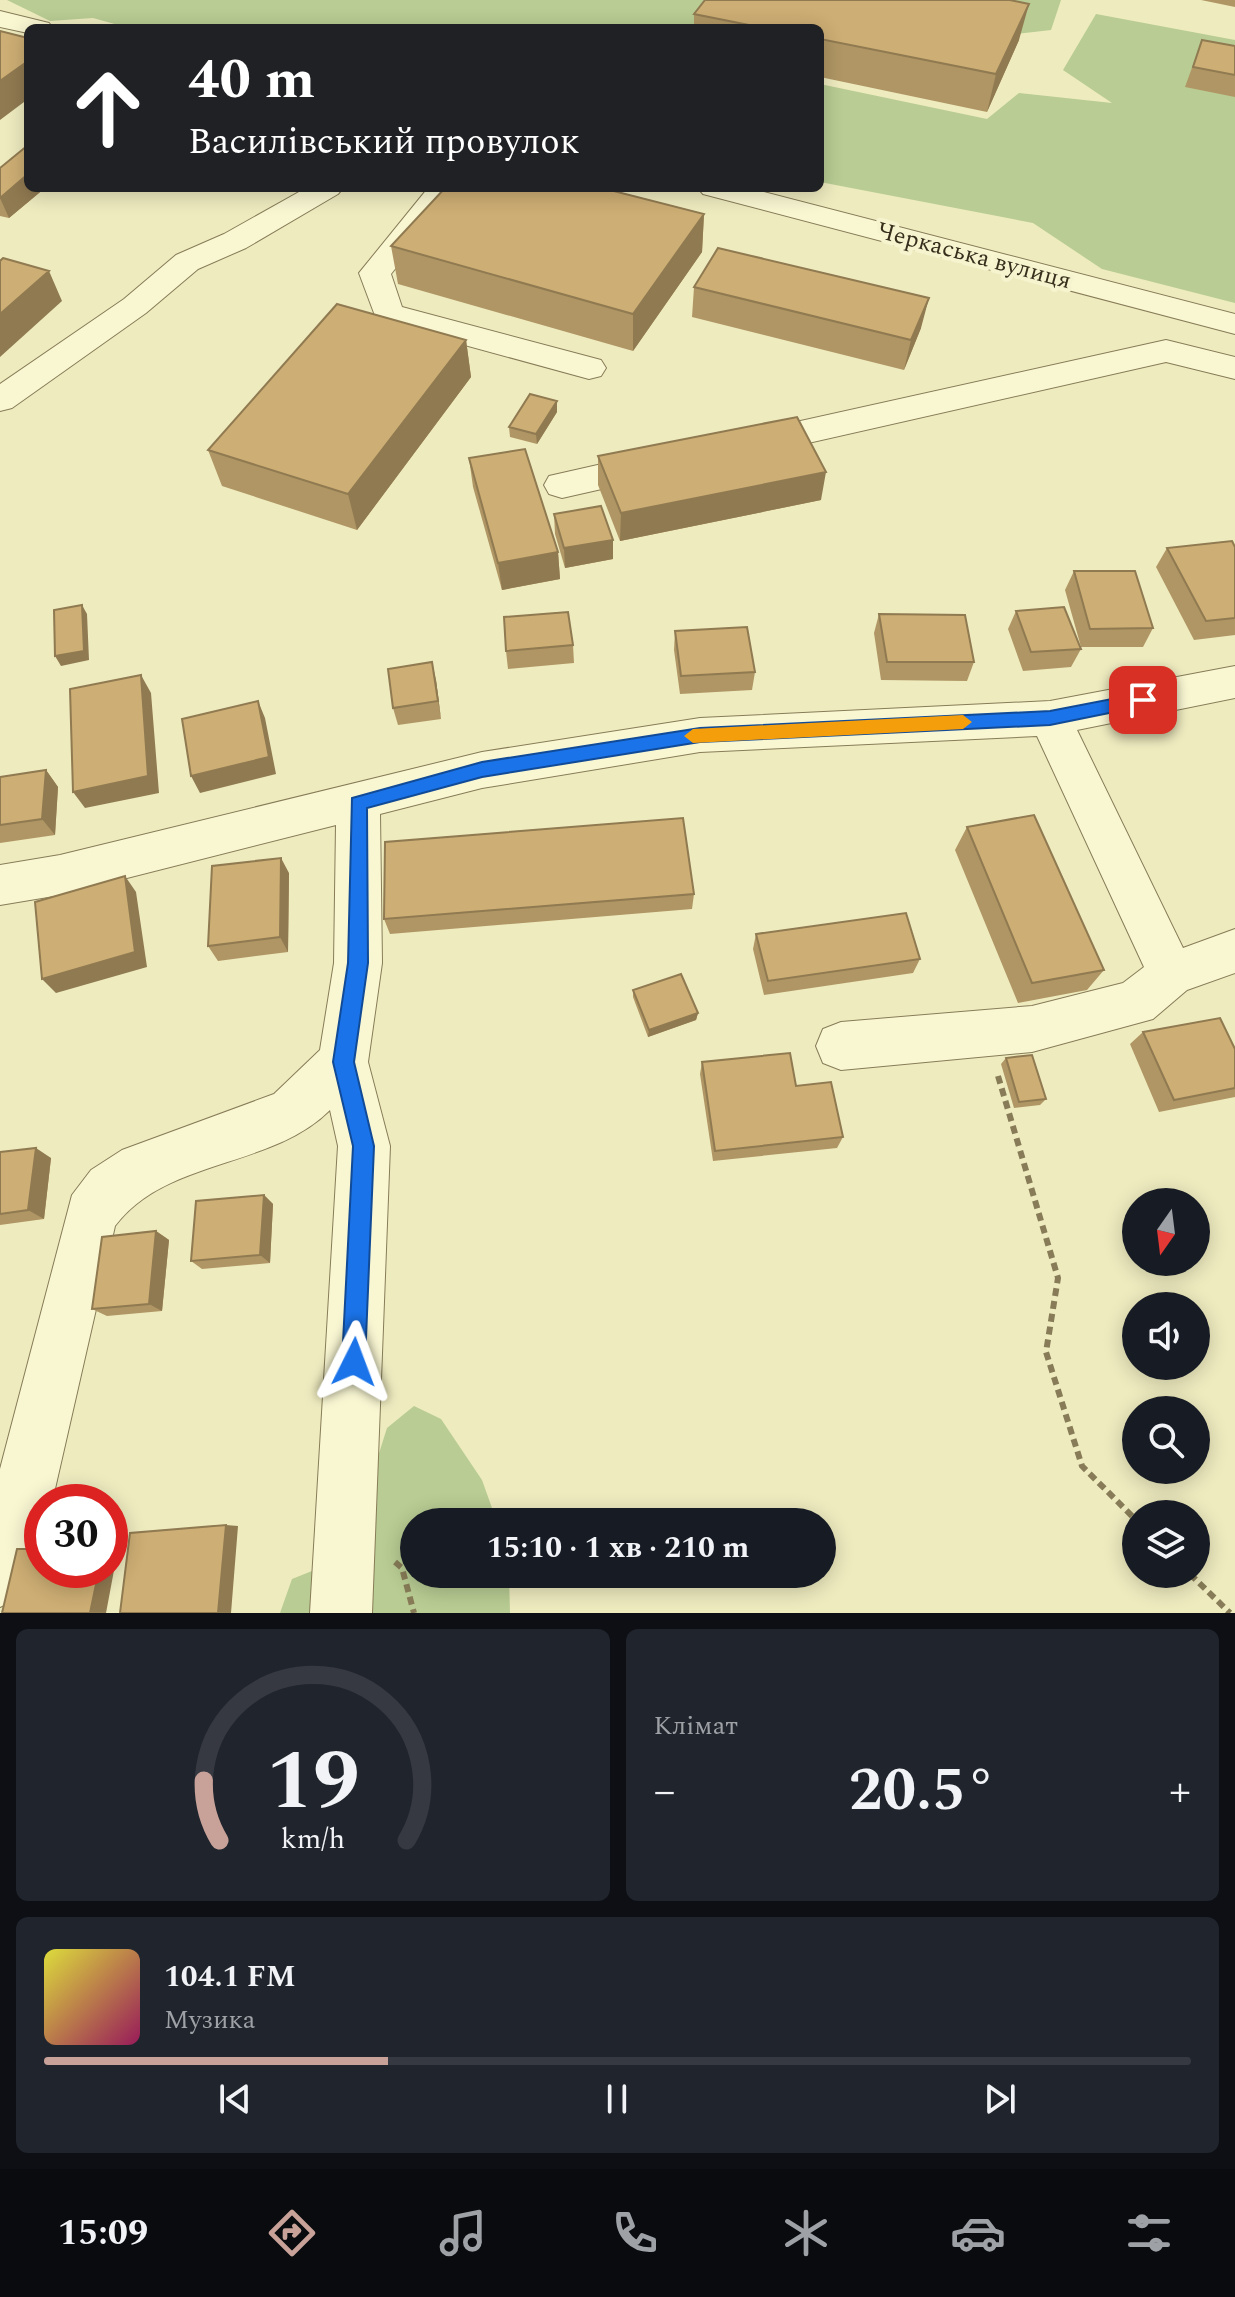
<!DOCTYPE html>
<html lang="uk">
<head>
<meta charset="utf-8">
<style>
	:root { --surface:#171b24; --page:#20242c; --text:#f1f3f6; --muted:#9ea1a6; --line:#363941; --accent:#c8a298 }
	body { margin:0; font-family:Spectral,serif; background:var(--page); color:var(--text); height:100vh; display:flex; flex-direction:column; font-size:30px; white-space:nowrap }
	* { box-sizing:border-box; margin:0 }
	p { font-size:26px; color:var(--muted) }
	.icon { flex:none; width:44px; height:44px; fill:none; stroke:currentColor; stroke-width:2; stroke-linecap:round; stroke-linejoin:round }
	.map { position:relative; height:1613px; overflow:hidden }
	.details { display:flex; flex-direction:column; gap:16px; padding:16px; background:#0d0f14; flex:1 }
	.details>* { flex:none }
	.top-card { position:absolute; left:24px; top:24px; width:800px; height:168px; border-radius:12px; box-shadow:0 4px 20px #0003; background:#202124; color:#fff; overflow:hidden }
	.needle { width:52px; rotate:194deg }
	.fabs { position:absolute; left:1122px; top:1188px; display:grid; gap:16px }
	.fabs a { display:grid; place-items:center; width:88px; height:88px; border-radius:50%; background:var(--surface); box-shadow:0 4px 20px #0003; font-size:40px }
	.speed { position:absolute; left:24px; top:1484px; display:flex; gap:16px; font-size:40px; font-weight:700; text-align:center }
	.speed>* { display:grid; place-content:center; width:104px; height:104px; border-radius:50%; background:var(--surface); box-shadow:0 4px 20px #0003; line-height:1 }
	.speed .limit { border:12px solid #d22; background:#fff; color:#111 }
	.pin { position:absolute; display:grid; place-items:center; width:68px; height:68px; color:#fff; margin:-34px; border-radius:16px; box-shadow:0 4px 12px #0006 }
	.me { position:absolute; width:88px; margin:-44px; rotate:3deg; stroke-linejoin:round; filter:drop-shadow(0 0 6px #0008) }
	.turn { display:flex; align-items:center; gap:28px; height:168px; padding:0 32px; font-size:36px }
	.turn .icon { width:104px; height:104px; stroke-width:2.5 }
	.turn b { display:block; font-size:56px; line-height:68px }
	.big { font-size:60px; font-weight:700; line-height:1.1 }
	.details .widget { flex:1; display:flex; flex-direction:column; justify-content:center; gap:12px; min-width:0; padding:0 28px; border-radius:12px; background:var(--page) }
	.details .dial { align-items:center; gap:0 }
	.dial svg { height:208px; overflow:visible; fill:none; stroke:var(--line); stroke-width:7; stroke-linecap:round; text-anchor:middle }
	.dial text { fill:var(--text); stroke:none }
	.song { display:flex; align-items:center; gap:24px }
	.cover { width:96px; height:96px; border-radius:12px; background:linear-gradient(135deg,hsl(60 70% 55%),hsl(330 70% 35%)) }
	.played { height:8px; border-radius:4px; background:linear-gradient(90deg,var(--accent) 30%,var(--line) 30%) }
	.keys { display:flex; justify-content:space-around; direction:ltr }
	.heat { display:flex; justify-content:space-between; align-items:center; font-size:44px; direction:ltr }
	.details .tiles { flex:1; display:grid; gap:16px; grid-template-columns:1fr 1fr }
	.widget:last-child { grid-column:span 2 }
	.trip { position:absolute; left:400px; top:1508px; width:436px; height:80px; border-radius:40px; background:var(--surface); box-shadow:0 4px 20px #0003; font-weight:700; line-height:80px; text-align:center }
	.dock { display:flex; height:128px; justify-content:space-around; align-items:center; background:#090b0e; color:var(--muted) }
	.dock .icon { width:56px; height:56px }
	.dock .current { color:var(--accent) }
	.dock b { font-size:36px; color:var(--text) }
	.map>svg:first-child { display:block }
	.green { fill:#b8cc93 }
	.lines { fill:none; stroke-linecap:round; stroke-linejoin:round }
	.minor-casing { stroke:#877c57; stroke-width:2 }
	.path { stroke:#877c57; stroke-width:6; stroke-dasharray:8 5; stroke-linecap:butt }
	.minor { fill:#f9f7d2; fill-rule:evenodd }
	.wall { fill:#b09664 }
	.shaded-wall { fill:#907a51 }
	.building { fill:#cdae74; stroke:#907a51; stroke-width:2 }
	.route { fill:#1a73e8; stroke:#114b97; stroke-width:2 }
	.slow { fill:#f59e0b }
	.labels { text-anchor:middle; dominant-baseline:central; stroke-width:8; stroke-linejoin:round; paint-order:stroke }
	.far-street-label { font-size:24px; fill:#372f1c; stroke:#f6f4cf }
</style>
</head>
<body>
<div class="map">
<svg width="1235" height="1613" viewBox="0 0 1235 1613">
	<rect width="100%" height="100%" fill="#eeebbf"/>
	<path class="green" d="M7 0H723L705 28H129L93 18 50 21Z
		M815 0H1061L1051 30 1000 36Z
		M1096 14 1235 40V303L1102 269 1033 223 820 182V84L987 119 1019 93 1112 103 1063 70Z
		M414 1406 441 1419 482 1480 497 1522H414V1574H509L510 1613H280L292 1579 332 1563 375 1466 387 1428Z"/>
	<g class="lines">
		<g class="minor-casing">
			<path id="minor" d="M0 11 49 23 53 28H28V33L0 27Z
				M306 188H343L338 194 246 248 198 269 146 313 12 408 0 411V384L124 299 176 255 224 234Z
				M428 188H459L391 274 402 307 601 360 606 368 601 376 589 379 377 321 359 273Z
				M698 188H748L1235 314V334L703 194Z
				M1166 340 1235 357V379L1166 362 746 457 733 454 728 445 733 436 746 433Z
				M655 452 668 456 673 465 668 474 562 498 549 494 544 485 549 476Z
				M1235 666V698L1077 730 1183 948 1235 929V973L1187 990 1153 1019 1032 1052 841 1070 823 1063 816 1046 823 1029 841 1022 1032 1006 1123 983 1144 967 1037 736 700 752 482 788 380 814 382 963 368 1062 390 1146 372 1613H310L338 1146 330 1110C271 1169 166 1158 115 1226L52 1502H42C42 1536 40 1563 27 1594L0 1607V1469L72 1195 91 1170 122 1150 274 1094 320 1050 334 963 336 825 60 895 0 905V865L60 855 482 752 700 718 1050 701Z"/>
		</g>
		<path class="path" d="M998 1076 1058 1278 1046 1352 1082 1466 1136 1520
			M395 1562 402 1568 414 1613
			M1190 1574 1230 1613"/>
		<use href="#minor" class="minor"/>
	</g>
	<path class="wall" d="M1201 0H1235V7Z
		M694 14 1019 40 987 112 820 77V28H694Z
		M1202 40 1235 46V97L1185 87Z
		M0 168 28 188H45L9 218 0 216Z
		M704 214 702 252 633 351 398 284 391 246Z
		M694 287 921 328 904 370 692 317Z
		M466 340 471 377 357 530 222 486 208 450Z
		M557 412 537 444 510 437 509 427Z
		M598 456 821 500 620 541 598 485Z
		M469 458 558 552 560 579 502 590 473 487Z
		M554 514 613 540V559L565 568 555 534Z
		M1235 547V635L1194 640 1156 567 1167 548Z
		M1074 571 1153 628 1143 647H1081L1065 590Z
		M1016 611 1081 649 1071 667 1023 671 1008 629Z
		M879 614 974 662 967 681 881 680 874 633Z
		M675 631 755 672 752 690 680 694 674 650Z
		M573 645 574 663 508 669 506 651Z
		M436 680 441 719 398 725 393 708Z
		M46 770 58 787 55 835 0 843V777Z
		M967 827 1104 970 1087 990 1018 1003 955 850Z
		M289 873 288 952 218 961 208 946Z
		M694 894 692 909 390 934 384 919Z
		M756 934 920 959 913 973 764 995 753 949Z
		M633 990 698 1013 696 1020 648 1037 633 997Z
		M1143 1032 1235 1049V1097L1159 1112 1130 1044Z
		M1006 1058 1046 1099 1040 1105 1014 1108 1001 1064Z
		M702 1062 796 1086 843 1137 837 1148 713 1161 700 1074Z
		M0 1152 51 1158 44 1219 0 1225Z
		M264 1195 273 1204 270 1263 202 1269 191 1261Z
		M156 1231 169 1240 162 1311 107 1316 92 1309Z"/>
	<path class="shaded-wall" d="M1029 4 1019 40 987 112 996 74Z
		M28 61V99L0 120V81Z
		M28 174V188H45L9 218 0 198Z
		M704 214 702 252 633 351V314Z
		M49 271 62 301 0 357V314Z
		M929 298 921 328 904 370 911 340Z
		M466 340 471 377 357 530 348 494Z
		M557 401V412L537 444 536 434Z
		M826 472 821 500 620 541 621 513Z
		M613 540V559L565 568 564 548Z
		M558 552 560 579 502 590 498 563Z
		M82 605 87 614 89 660 61 666 55 656Z
		M432 662 436 680 441 719 438 701Z
		M141 675 151 693 159 793 85 808 73 792Z
		M258 701 265 718 276 774 200 793 191 776Z
		M46 770 58 787 55 835 42 819Z
		M281 858 289 873 288 952 280 937Z
		M125 876 136 892 147 967 56 993 42 979Z
		M698 1013 696 1020 648 1037 649 1030Z
		M36 1148 51 1158 44 1219 28 1210Z
		M264 1195 273 1204 270 1263 260 1255Z
		M156 1231 169 1240 162 1311 149 1304Z
		M226 1525 238 1526 231 1613H218Z
		M110 1549H118L106 1613H90L99 1570H110Z"/>
	<path class="building" d="M705 0H1010L1029 4 996 74 820 39V28H764L694 14Z
		M0 31 28 38V61L0 81Z
		M1202 40 1235 46V75L1193 67Z
		M28 145V174L0 198V168Z
		M445 188H602L704 214 633 314 391 246Z
		M718 248 929 298 911 340 694 287Z
		M3 258 49 271 0 314V261Z
		M337 304 466 340 348 494 208 450Z
		M530 394 557 401 536 434 509 427Z
		M797 417 826 472 621 513 598 456Z
		M525 449 558 552 498 563 469 458Z
		M601 506 613 540 564 548 554 514Z
		M1232 541 1235 547V618L1206 621 1167 548Z
		M1074 571H1135L1153 628 1090 629Z
		M82 605 84 651 55 656 54 610Z
		M1064 607 1081 649 1031 652 1016 611Z
		M568 612 573 645 506 651 504 617Z
		M879 614 965 615 974 662H887Z
		M747 627 755 672 681 676 675 631Z
		M432 662 438 701 393 708 388 669Z
		M141 675 148 776 73 792 70 689Z
		M258 701 269 757 191 776 182 719Z
		M46 770 42 819 0 825V777Z
		M1034 815 1104 970 1032 983 967 827Z
		M683 818 694 894 384 919 385 842Z
		M281 858 280 937 208 946 212 866Z
		M125 876 135 952 42 979 35 902Z
		M906 913 920 959 768 981 756 934Z
		M681 974 698 1013 649 1030 633 990Z
		M1220 1018 1235 1049V1088L1174 1100 1143 1032Z
		M790 1053 796 1086 831 1082 843 1137 715 1151 702 1062Z
		M1032 1055 1046 1099 1019 1102 1006 1058Z
		M36 1148 28 1210 0 1214V1152Z
		M264 1195 260 1255 191 1261 196 1201Z
		M156 1231 149 1304 92 1309 102 1237Z
		M226 1525 218 1613H120L130 1533Z
		M17 1549H42V1570H99L90 1613H2Z"/>
	<path class="route" d="M1143 693 1149 695V705L1050 725 700 742 482 777 367 808 368 963 354 1062 374 1146 365 1362 362 1371 354 1374 345 1371 342 1362 353 1146 333 1062 348 963 352 798 482 762 700 728 1050 711Z"/>
	<path class="slow" d="M963 715 972 722 963 729 693 743 684 736 693 729Z"/>
	<g class="labels">
		<g class="far-street-label">
			<text transform="translate(974 256) rotate(15)">Черкаська вулиця</text>
		</g>
	</g>
</svg>
<div class="fabs">
<a><svg class="needle" viewBox="-14 -14 28 28"><path d="M0-13l5 13h-10z" fill="#e53935"/><path d="M0 13l5-13h-10z" fill="#9ea1a6"/></svg></a>
<a><svg class="icon" aria-label="sound" viewBox="0 0 24 24"><path d="M4 9h4l5-4v14l-5-4H4zM17 9q2 3 0 6"/></svg></a>
<a><svg class="icon" aria-label="search" viewBox="0 0 24 24"><circle cx="10" cy="10" r="6"/><path d="M15 15l6 6"/></svg></a>
<a><svg class="icon" aria-label="layers" viewBox="0 0 24 24"><path d="M12 4l9 5-9 5-9-5zM3 14l9 5 9-5"/></svg></a>
</div>
<div class="speed"><div class="limit">30</div></div>
<div class="pin" style="left:1143px;top:700px;background:#d93025"><svg class="icon" aria-label="arrive" viewBox="0 0 24 24"><path d="M6 21V4h12l-3 4 3 4H6"/></svg></div>
<svg class="me" style="left:354px;top:1362px" viewBox="-20 -20 40 40"><path d="M0-17L14 15 0 8-14 15z" fill="#1a73e8" stroke="#fff" stroke-width="4"/></svg>
<div class="trip">15:10 · 1 хв · 210 m</div>
<div class="top-card">
<div class="turn"><svg class="icon" aria-label="ahead" viewBox="0 0 24 24"><path d="M12 20V5M6 11l6-6 6 6"/></svg><div><b>40 m</b>Василівський провулок</div></div>
</div>
</div>
<section class="details">
<div class="tiles">
<div class="widget dial"><svg viewBox="0 0 100 80">
<path d="M14 69A42 42 0 1 1 86 69"/>
<path d="M14 69A42 42 0 0 1 8 46" stroke="#c8a298"/>
<text x="50" y="56" font-size="32" font-weight="700">19</text>
<text x="50" y="72" font-size="11">km/h</text>
</svg></div>
<div class="widget"><p>Клімат</p>
<div class="heat"><a>−</a><b class="big">20.5°</b><a>+</a></div>
</div>
<div class="widget">
<div class="song"><i class="cover"></i><div><b>104.1 FM</b><p>Музика</p></div></div>
<div class="played"></div>
<div class="keys"><svg class="icon" aria-label="previous" viewBox="0 0 24 24"><path d="M18 5L8 12l10 7zM5 5v14"/></svg><svg class="icon" aria-label="pause" viewBox="0 0 24 24"><path d="M8 5v14M16 5v14"/></svg><svg class="icon" aria-label="next" viewBox="0 0 24 24"><path d="M6 5l10 7-10 7zM19 5v14"/></svg></div>
</div>
</div>
</section>
<nav class="dock">
<b>15:09</b>
<svg class="icon current" aria-label="directions" viewBox="0 0 24 24"><path d="M12 3l9 9-9 9-9-9zM9 14v-3h6M13 9l2 2-2 2"/></svg>
<svg class="icon" aria-label="music" viewBox="0 0 24 24"><path d="M9 18V5l10-2v13"/><circle cx="6" cy="18" r="3"/><circle cx="16" cy="16" r="3"/></svg>
<svg class="icon" aria-label="phone" viewBox="0 0 24 24"><path d="M5 4h4l2 5-3 2q2 4 5 5l2-3 5 2v4C11 20 4 13 5 4z"/></svg>
<svg class="icon" aria-label="climate" viewBox="0 0 24 24"><path d="M12 3v18M4 7l16 10M4 17L20 7"/></svg>
<svg class="icon" aria-label="car" viewBox="0 0 24 24"><path d="M5 17H2v-5l4-1 3-4h7l3 4 3 1v5h-3M9 17h6M6 11h13"/><circle cx="7" cy="17" r="2"/><circle cx="17" cy="17" r="2"/></svg>
<svg class="icon" aria-label="filters" viewBox="0 0 24 24"><path d="M4 7h16M4 17h16"/><circle cx="9" cy="7" r="2"/><circle cx="15" cy="17" r="2"/></svg>
</nav>
</body>
</html>
